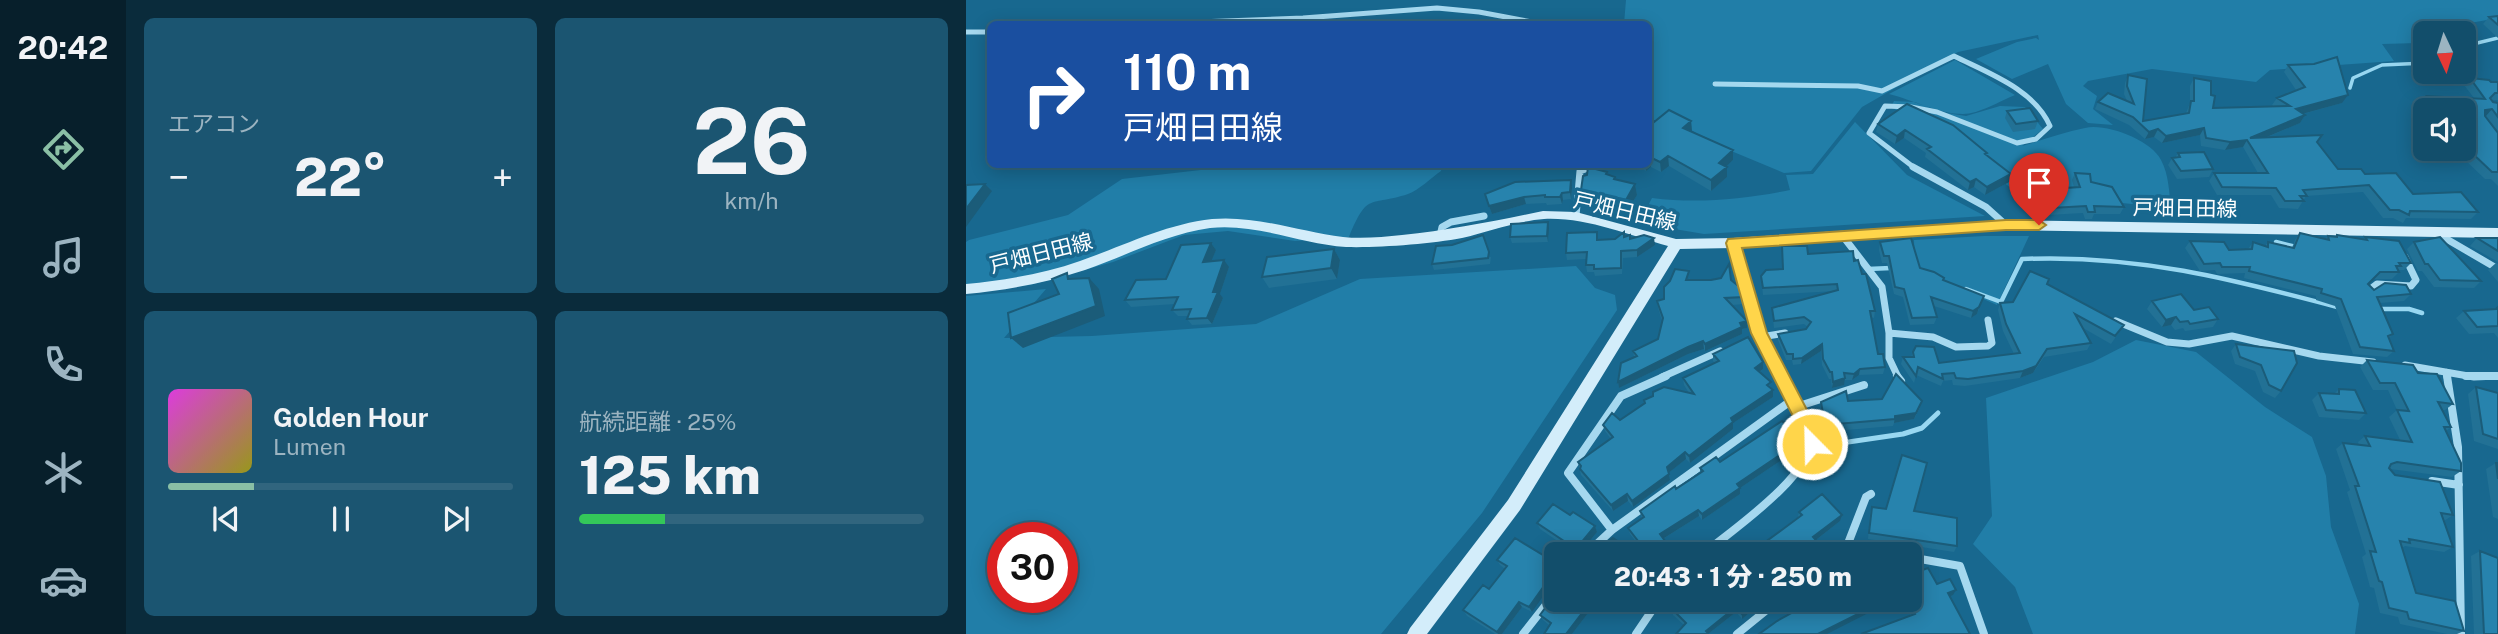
<!DOCTYPE html>
<html lang="ja">
<head>
<meta charset="utf-8">
<style>
	:root { --surface:#124e6b; --page:#1b5571; --text:#f1f3f6; --muted:#9cb4c1; --line:#31657e; --accent:#8abfa5 }
	body { margin:0; font-family:"Public Sans","Noto Sans JP",sans-serif; background:var(--page); color:var(--text); height:100vh; display:flex; flex-direction:column; font-size:26px; white-space:nowrap }
	* { box-sizing:border-box; margin:0 }
	p { font-size:23px; color:var(--muted) }
	.icon { flex:none; width:38px; height:38px; fill:none; stroke:currentColor; stroke-width:2; stroke-linecap:round; stroke-linejoin:round }
	.map { position:relative; flex:1; overflow:hidden }
	.panel { display:flex; flex-direction:column; gap:18px; padding:18px; background:#0a2b3b; width:840px }
	.panel>* { flex:none }
	.hud { position:absolute; left:21px; top:21px; width:665px; height:147px; border-radius:10px; box-shadow:0 4px 18px #0003,0 0 0 2px var(--line); background:#1a4fa0; color:#fff; overflow:hidden }
	.needle { width:46px; rotate:176deg }
	.tools { position:absolute; left:1447px; top:21px; display:grid; gap:14px }
	.tools a { display:grid; place-items:center; width:63px; height:63px; border-radius:10px; background:var(--surface); box-shadow:0 4px 18px #0003,0 0 0 2px var(--line); font-size:35px }
	.speed { position:absolute; left:21px; top:522px; display:flex; gap:14px; font-size:35px; font-weight:700; text-align:center }
	.speed>* { display:grid; place-content:center; width:91px; height:91px; border-radius:50%; background:var(--surface); box-shadow:0 4px 18px #0003,0 0 0 2px var(--line); line-height:1 }
	.speed .limit { border:10px solid #d22; background:#fff; color:#111 }
	.pin { position:absolute; display:grid; place-items:center; width:60px; height:60px; color:#fff; margin:-72px -30px; border-radius:50% 50% 50% 0; rotate:-45deg; box-shadow:0 0 7px #0007 }
	.pin .icon { rotate:45deg }
	.me { position:absolute; width:77px; margin:-38px; rotate:337deg; stroke-linejoin:round; filter:drop-shadow(0 0 5px #0008) }
	.turn { display:flex; align-items:center; gap:24px; height:147px; padding:0 21px; font-size:32px }
	.turn .icon { width:91px; height:91px; stroke-width:2.5 }
	.turn b { display:block; font-size:49px; line-height:60px }
	.big { font-size:52px; font-weight:800; line-height:1.1 }
	.panel .widget { flex:1; display:flex; flex-direction:column; justify-content:center; gap:10px; min-width:0; padding:0 24px; border-radius:10px; background:var(--page) }
	.panel .dial { align-items:center; gap:0 }
	.dial b { font-size:91px; line-height:1 }
	.song { display:flex; align-items:center; gap:21px }
	.cover { width:84px; height:84px; border-radius:10px; background:linear-gradient(135deg,hsl(300 70% 55%),hsl(60 70% 35%)) }
	.played { height:7px; border-radius:4px; background:linear-gradient(90deg,var(--accent) 25%,var(--line) 25%) }
	.keys { display:flex; justify-content:space-around; direction:ltr }
	.heat { display:flex; justify-content:space-between; align-items:center; font-size:38px; direction:ltr }
	.charge { height:10px; border-radius:5px; background:linear-gradient(90deg,#34c759 25%,var(--line) 0) }
	.panel .tiles { flex:1; display:grid; gap:18px; grid-template-columns:repeat(2,1fr) }
	.trip { position:absolute; left:578px; top:542px; width:378px; height:70px; border-radius:10px; background:var(--surface); box-shadow:0 4px 18px #0003,0 0 0 2px var(--line); font-weight:800; line-height:70px; text-align:center }
	main { display:flex; flex:1; min-height:0 }
	.tab-bar { display:flex; flex-direction:column; width:126px; justify-content:space-around; align-items:center; background:#071f2b; color:var(--muted) }
	.tab-bar .icon { width:49px; height:49px }
	.tab-bar .active { color:var(--accent) }
	.tab-bar b { font-size:32px; color:var(--text) }
	.map>svg:first-child { display:block }
	.green { fill:#217ea8; fill-rule:evenodd }
	.lines { fill:none; stroke-linecap:round; stroke-linejoin:round }
	.stream-far2 { stroke:#98d7f1; stroke-width:3.5 }
	.stream-far1 { stroke:#98d7f1; stroke-width:4.5 }
	.stream { stroke:#98d7f1; stroke-width:5 }
	.street-far2 { stroke:#a5d8ef; stroke-width:5 }
	.street-far1 { stroke:#a5d8ef; stroke-width:7 }
	.street { stroke:#a5d8ef; stroke-width:8 }
	.secondary { fill:#d3edfa; fill-rule:evenodd }
	.wall { fill:#227195 }
	.shaded-wall { fill:#1b5c79 }
	.building { fill:#2783ad; stroke:#1b5c79; stroke-width:2 }
	.route { fill:#ffd54a; stroke:#a68a30; stroke-width:2 }
	.labels { text-anchor:middle; dominant-baseline:central; stroke-width:7; stroke-linejoin:round; paint-order:stroke }
	.street-label { font-size:21px; fill:#fff; stroke:#18688f }
</style>
</head>
<body>
<main>
<nav class="tab-bar">
<b>20:42</b>
<svg class="icon active" aria-label="directions" viewBox="0 0 24 24"><path d="M12 3l9 9-9 9-9-9zM9 14v-3h6M13 9l2 2-2 2"/></svg>
<svg class="icon" aria-label="music" viewBox="0 0 24 24"><path d="M9 18V5l10-2v13"/><circle cx="6" cy="18" r="3"/><circle cx="16" cy="16" r="3"/></svg>
<svg class="icon" aria-label="phone" viewBox="0 0 24 24"><path d="M5 4h4l2 5-3 2q2 4 5 5l2-3 5 2v4C11 20 4 13 5 4z"/></svg>
<svg class="icon" aria-label="climate" viewBox="0 0 24 24"><path d="M12 3v18M4 7l16 10M4 17L20 7"/></svg>
<svg class="icon" aria-label="car" viewBox="0 0 24 24"><path d="M5 17H2v-5l4-1 3-4h7l3 4 3 1v5h-3M9 17h6M6 11h13"/><circle cx="7" cy="17" r="2"/><circle cx="17" cy="17" r="2"/></svg>
</nav>
<section class="panel">
<div class="tiles">
<div class="widget"><p>エアコン</p>
<div class="heat"><a>−</a><b class="big">22°</b><a>+</a></div>
</div>
<div class="widget dial"><b>26</b><p>km/h</p></div>
<div class="widget">
<div class="song"><i class="cover"></i><div><b>Golden Hour</b><p>Lumen</p></div></div>
<div class="played"></div>
<div class="keys"><svg class="icon" aria-label="previous" viewBox="0 0 24 24"><path d="M18 5L8 12l10 7zM5 5v14"/></svg><svg class="icon" aria-label="pause" viewBox="0 0 24 24"><path d="M8 5v14M16 5v14"/></svg><svg class="icon" aria-label="next" viewBox="0 0 24 24"><path d="M6 5l10 7-10 7zM19 5v14"/></svg></div>
</div>
<div class="widget"><p>航続距離 · 25%</p><b class="big">125 km</b><div class="charge"></div></div>
</div>
</section>
<div class="map">
<svg width="1532" height="634" viewBox="0 0 1532 634">
	<rect width="100%" height="100%" fill="#18688f"/>
	<path class="green" d="M660 0H1532V18L1465 30 1452 43 1416 44 1428 61 1304 70 1290 82 1186 69 1122 81 1117 86 1131 96 1127 109 1147 125 1122 123 1100 104 1082 64 1046 79 1010 59 1051 42 1070 38 1073 40 1072 35 992 52 896 107 845 171 818 173 746 143 709 120H683L682 24H658Z
		M989 60 1049 95C1034 101 1013 114 997 114 973 114 947 100 923 94Z
		M928 101 949 102 974 112 1000 116 1034 106 1059 107 1077 129 1056 146C1077 140 1098 132 1119 128 1140 123 1185 140 1195 160 1203 175 1203 192 1205 208L1068 194 1045 188 973 134 925 107Z
		M889 122 941 175 1019 216 738 234 673 223 686 198C733 204 778 199 824 190L820 175 847 174Z
		M287 164 476 165 475 171C465 178 453 190 442 194 403 207 402 191 383 237L329 241 262 231 218 235 147 262 64 285 0 291V242L3 240 102 215 156 179Z
		M1018 236H1063L1031 305 949 269 948 240Z
		M610 266 629 288 649 295 651 310 516 513 415 634H0V296L80 289 38 338 126 336 290 324 394 279ZM37 537H96V597H37Z
		M1170 340 1230 352 1299 407 1346 437 1360 476 1365 527 1393 604 1389 634H1067L1049 587 1007 544 1026 516 1020 398 1127 362Z"/>
	<g class="lines">
		<path class="stream-far2" d="M1498 50 1503 45 1532 38
			M1384 88 1387 78 1416 65 1460 63"/>
		<path class="stream-far1" d="M1310 242 1330 247
			M902 269 925 268
			M1000 289 1035 302 1056 259C1170 254 1266 279 1375 308
			M1412 309H1443L1456 313"/>
		<path class="stream" d="M855 446 937 434 956 428 972 413"/>
		<path class="street-far2" d="M178 24 337 18 471 8 513 12 577 24
			M0 32H24
			M749 84 892 86 916 91 988 56C1022 73 1068 89 1084 126L1070 139 1051 143 971 112 945 107 919 106 903 133 950 169
			M619 169 633 164"/>
		<path class="street-far1" d="M947 167 1020 207 1040 225
			M610 216 614 171 624 167
			M1472 234 1532 269
			M876 235 916 287 923 333 967 337 990 347 1022 346 1026 343 1022 320
			M474 236 476 227 485 222 518 216
			M767 243 793 333 816 377
			M1402 291 1411 284 1445 286 1450 280 1439 257
			M1150 321 1201 342 1223 344 1266 336 1353 356 1407 362
			M923 333V358L932 377
			M795 337 819 333
			M1439 365 1508 377 1532 376
			M1480 372 1481 377
			M696 377 754 351"/>
		<path class="street" d="M931 376 935 381
			M1481 376 1492 447 1495 634
			M1500 376H1532
			M830 407 898 385
			M1466 481 1493 485
			M646 530 602 473 655 396 700 376
			M881 546 931 555
			M619 555 646 530 826 400
			M736 555C762 533 848 475 844 439 842 418 824 394 815 376
			M869 555 881 546 900 497 905 494
			M943 557 994 566 1018 634
			M557 634 590 592
			M670 634 693 600
			M771 634 813 600"/>
		<path class="secondary" d="M577 211 610 212 710 239 767 238 1040 220 1532 228V238L1040 230 767 248 714 249 554 510 461 634H441L444 628 542 500 702 246C662 235 620 217 578 219 551 221 522 232 496 238 465 244 411 248 380 247 335 244 290 223 244 228 200 234 160 256 119 270 80 283 41 290 0 294V284C39 280 77 274 114 261 157 246 200 224 246 219 290 215 334 232 377 237 396 239 417 237 436 235 484 230 529 221 577 211Z"/>
	</g>
	<path class="wall" d="M1532 16V38L1517 24 1523 17Z
		M1322 65 1376 103 1337 114 1339 115 1334 123 1299 138 1351 142 1372 169 1399 174 1447 194 1512 212 1505 219 1440 218 1437 223 1427 218H1417L1397 192 1340 196 1332 209 1313 208 1305 195H1251L1243 181 1248 173H1292L1277 147 1259 150 1235 146 1234 135 1196 143 1188 137 1179 139 1163 125 1129 109 1132 102 1161 101 1158 94 1159 83 1162 75 1177 121 1220 113 1224 103V86L1228 78 1245 95 1247 108 1308 107 1306 105 1311 98 1330 90 1318 72Z
		M1504 78 1525 82H1532V100H1525L1527 102 1532 103V132L1519 117 1532 133V186L1525 179H1519L1499 160H1483L1472 149H1498V110H1461L1456 103 1461 96 1508 98 1498 85Z
		M941 104 1021 156 1043 182 1019 195 1008 187 1002 190 959 157 960 153 938 138 929 144 910 132 912 124Z
		M1041 111 1072 121 1069 129 1047 132 1039 118Z
		M725 121 726 131 767 150V160L760 166 761 177 745 191 703 166 695 172 685 167 680 171 667 164H682V127Z
		M1212 153 1247 169 1243 177 1211 179 1202 165 1206 158H1209Z
		M641 172 642 175 650 179 669 184 671 195 661 211 617 201 615 190Z
		M1109 173 1125 182 1158 207 1154 214H1128L1126 219H1119L1117 213 1082 215 1079 209H1067L1061 197 1064 190 1108 187 1106 180Z
		M606 188 605 199 597 200 596 204 581 205 580 203 560 204 526 214 519 194Z
		M583 228 582 242 546 243 544 237Z
		M658 232 659 237 689 245 671 257 657 258 656 274 629 276 628 272H621L620 265V259L601 260 600 253 649 239Z
		M1334 233 1359 239 1362 236 1369 237 1371 235 1397 240 1399 237 1445 263 1438 270H1432L1433 272 1426 279H1408L1402 285 1408 290 1445 294 1438 301 1414 303 1427 334 1423 338 1428 351 1421 357 1387 354 1369 306 1350 300V296L1278 278 1279 273 1251 274 1249 270 1234 271 1219 248 1224 241 1263 250 1282 249 1287 242 1299 246 1302 242 1326 248 1329 240Z
		M1511 238H1532V262L1504 246Z
		M914 242 954 268 977 280 1018 296 1011 314 1005 318 968 306 971 317 968 324 944 325 937 297 928 294 921 263H916L913 250Z
		M1448 242 1515 281 1508 288 1468 287 1456 271H1452L1441 249Z
		M245 243 250 250 245 261 263 267 254 294 257 298 246 324 226 325 221 319 222 316H212L206 310 209 304 165 307 159 300 200 279Z
		M816 246 842 254 888 261 909 311 908 318 905 317 912 354 919 367 917 374 893 375 886 380H878V385L866 388 865 379H863L856 365 855 351 835 364 827 365 826 360H820L812 340V334L840 329 842 327 838 324 808 328 806 308 870 291 797 295 795 276 816 269Z
		M368 249 374 260 371 279 303 288 296 277Z
		M525 257 524 264 468 270 466 264Z
		M1530 263 1532 264V282L1522 270Z
		M724 278 723 280H765L778 297V304L766 305 781 328 776 329V334L739 351 738 349 722 354 653 388 652 382 668 357 667 351 692 339 696 321 692 308 691 301 698 299Z
		M1081 284 1158 325 1145 344 1117 328 1125 343 1121 350 1078 357 1067 373 1054 378 999 386 987 385 986 380 977 381 975 386 950 375 948 383 935 364 937 357H945L947 352 973 363 1048 354 1037 331 1032 310 1034 303 1047 302Z
		M1186 301 1228 310 1252 319 1247 327 1219 331 1217 328 1209 330 1205 325 1196 327 1181 309Z
		M1532 307V338L1528 333 1503 334 1490 318 1498 311 1530 309Z
		M1270 344 1331 363 1315 391 1309 398 1297 392 1289 371 1269 364 1265 351Z
		M747 354 797 369 794 372 807 390V397L767 423V429L724 463 720 459 703 472 704 480 667 507 662 501 647 511 615 475 612 462 645 439 639 431 637 425 654 420 678 404V400L723 393 718 385 717 378 749 363 747 361Z
		M1401 360 1452 373 1487 404 1479 410H1476L1485 427 1480 431 1495 471 1486 477 1424 469 1429 475 1487 515 1478 521 1487 547 1478 552 1439 546 1436 548 1450 593 1498 631 1491 634H1481L1434 624 1432 617 1414 613 1408 588 1404 587 1396 557 1400 554 1381 492 1384 490 1370 449 1377 443 1393 445 1392 442 1399 436 1434 440 1423 417 1431 410 1422 390H1407L1394 367Z
		M1510 387 1532 393V449L1508 441 1502 394Z
		M1373 389 1400 413 1393 420 1353 417 1346 400 1353 393 1368 394Z
		M882 401 954 408 948 419 928 423 927 426 858 432 854 409 855 402Z
		M833 442 832 449 774 488V494L736 520 733 516 697 539 702 545V551L697 555H680L664 534 662 528 676 519 674 511 734 472V468Z
		M1530 463H1532V519L1527 517 1520 469Z
		M906 507 920 509 991 546 988 552 902 539 904 513Z
		M833 512 874 521 850 540 856 547 855 553 801 552 798 549V543L832 517Z
		M604 515 629 526 631 532 612 555 574 529 571 523Z
		M549 538 566 612 556 607 536 634H529L501 616 497 610 523 589 539 569 534 565 531 560Z
		M1514 551 1532 634H1508L1505 556Z
		M948 573 971 584 987 595 945 616 937 600H943Z
		M597 600H632L606 634H578L583 625 577 620 574 615 592 606Z
		M739 600H799L776 619 770 612 742 634 718 625 707 615 706 609 732 606Z"/>
	<path class="shaded-wall" d="M1382 95 1376 103 1325 117 1330 109Z
		M1526 109 1520 116 1513 117 1519 110Z
		M1339 115 1334 123 1284 144V138Z
		M725 121 726 131 717 128Z
		M1238 128 1234 135 1196 143 1200 136Z
		M1192 129 1188 137 1179 139 1183 132Z
		M939 130 938 138 929 144 931 136Z
		M1281 140 1277 147 1259 150 1264 142Z
		M767 150V160L753 173V163Z
		M702 156 703 166 695 172 694 162Z
		M684 157 685 167 680 171 679 164H682V158Z
		M761 167V177L745 191V180Z
		M1045 174 1043 182 1019 195 1021 187Z
		M1010 179 1008 187 1002 190 1004 182Z
		M605 180 606 188 605 199 604 192Z
		M19 184 26 191 0 227V209Z
		M669 184 671 195 661 211 660 200Z
		M596 193 597 200 596 204 594 197Z
		M558 197 560 204 526 214 523 206Z
		M582 222 583 228 582 242 581 236Z
		M688 238 689 245 671 257V250Z
		M245 243 250 250 242 269 237 262Z
		M368 249 374 260 371 279 365 268Z
		M258 260 263 267 254 294 257 298 246 324 241 318 247 292Z
		M123 278 133 289 139 316 57 348 45 338Z
		M1013 307 1011 314 1005 318 1007 311Z
		M1210 317 1205 325 1196 327 1200 320Z
		M781 321V328L776 329V334L739 351V344L774 323Z
		M737 341 738 349 722 354 653 388 652 382 722 347Z
		M856 344 855 351 835 364 836 358Z
		M1081 349 1067 373 1054 378 1057 371Z
		M797 362V369L789 375V368Z
		M894 369 893 375 886 380 888 374Z
		M879 378 878 385 866 388 867 382Z
		M807 390V397L767 423V429L724 463 723 456 765 418Z
		M956 401 948 419 928 423 929 416Z
		M833 442 832 449 774 488V494L736 520V514L771 484Z
		M719 452 720 459 701 474V467Z
		M703 474 704 480 667 507 666 501Z
		M661 494 662 501 647 511 645 505Z
		M732 510 733 516 695 540 694 534Z
		M876 515 874 521 846 543 847 537Z
		M629 526 631 532 612 555 610 549Z
		M702 545V551L697 555H687Z
		M856 547 855 553 853 555H847Z
		M590 569V578L566 612 563 607Z
		M990 590 987 595 979 599 982 593Z
		M626 600H632L606 634H600Z
		M793 600H799L776 619V614Z
		M920 600H928L861 634H852Z
		M553 602 556 607 536 634H532L531 632Z
		M770 607V612L742 634H740V631Z"/>
	<path class="building" d="M1532 16V25L1523 17Z
		M1371 57 1382 95 1330 109 1339 115 1284 138 1356 135 1351 142 1372 169H1395L1399 174 1430 173 1447 194 1495 192 1512 212 1444 211 1443 215 1433 210H1424L1403 185 1337 190 1341 196H1334L1338 201H1319L1310 188 1256 187 1248 173H1302L1281 140 1264 142 1240 138 1238 128 1200 136 1192 129 1183 132 1167 117 1132 102 1142 93 1168 104 1161 86 1162 75 1181 79 1177 121 1223 113 1225 101H1228V78L1245 81V95L1249 96 1247 108 1324 106 1311 98 1339 87 1322 65 1348 64Z
		M1504 78 1523 80 1525 82H1532V93H1529L1524 98 1527 102 1532 103V117L1526 109 1519 110V116L1532 133V172H1526L1505 152 1489 153 1485 149H1498V110H1472L1461 96 1519 99Z
		M941 104 987 125 1021 153 1019 154 1045 174 1021 187 1010 179 1004 182 961 149 965 147 939 130 931 136 912 124Z
		M1064 108 1072 121 1050 124 1041 111Z
		M703 110 725 121 717 128 767 150 753 163 761 167 745 180 702 156 694 162 684 157 682 158V127Z
		M1238 152 1247 169 1215 171 1206 158 1214 157 1212 153Z
		M622 167 641 172 640 174 649 177 648 179 669 184 660 200 615 190 617 176 621 175Z
		M1109 173 1124 174 1125 182 1146 187 1158 207 1128 206 1129 212H1122L1120 206 1085 208 1082 201 1070 202 1064 190 1114 187Z
		M605 180 604 192 596 193 594 197H579V195L558 197 523 206 519 194 549 182Z
		M19 184 0 209V185Z
		M582 222 581 236 544 237 545 224Z
		M631 232V240L649 239 658 232V237L664 235V239L678 235 688 238 671 250 655 251V268L628 269V265H620L621 252 600 253 601 233Z
		M1334 233 1363 240 1362 236 1371 237V235L1401 240 1399 237 1433 241 1445 263H1433L1435 266H1430L1433 272H1414L1402 284 1408 290 1419 283 1440 285 1445 294 1411 297 1427 334 1422 336 1428 351 1394 347 1375 299 1355 293 1356 289 1283 271 1284 267H1256L1254 263 1238 264 1224 241 1258 242 1263 250 1286 249 1287 242 1302 247V242L1328 248Z
		M517 235 523 252 522 258 466 264 470 246 486 245Z
		M1474 237 1515 281 1474 280 1462 264H1459L1448 242Z
		M945 238 954 268 968 272 978 278 977 280 1018 296 1013 307 1007 311 965 297 971 317 946 318 938 289 929 287 923 256H918L914 242Z
		M1511 238H1532V251Z
		M245 243 237 262 258 260 247 292H252L241 318 221 319 225 309 206 310 212 297 159 300 170 280 200 279 215 245Z
		M816 246H841L842 254 887 251 888 261 892 260 896 274H900L909 311H904L912 354H917L919 367 894 369 888 374 878 373 879 378 867 382 866 372H864L857 359 856 344 836 358 827 359V354H821L812 334 840 329 845 322 838 317 808 321 806 308 872 290 871 284 797 288 795 276 800 270 817 269Z
		M368 249 365 268 296 277 301 257Z
		M763 264 765 280 776 289 778 297 759 298 781 321 774 323 776 327 739 344 737 341 722 347 652 382 655 363 671 356 667 351 692 339 697 318 691 301 698 299V287L704 281 709 269 723 271 720 280H745L755 278Z
		M1064 271 1083 279 1081 284 1158 325 1149 336 1109 314 1125 343 1081 349 1070 366 1057 371 1002 379 990 378 988 373 976 374 977 379 952 367 950 376 937 357H948L947 352 950 346 968 347 973 363 1054 353 1040 324 1034 303 1047 302Z
		M101 273 102 279 123 278 130 306 45 338 42 313 93 294 86 279Z
		M1215 294 1228 310 1243 307 1252 319 1224 324 1222 321 1214 322 1210 317 1200 320 1186 301Z
		M1532 307V326L1511 327 1498 311 1530 309Z
		M782 337 797 362 789 368 805 382 801 385 807 390 765 418 767 422 723 456 719 452 701 467 703 474 666 501 661 494 645 505 614 469 615 466 612 462 647 437 637 425 646 413 654 420 679 403 678 400 687 396V392L698 387 728 394 717 378 753 361 747 354Z
		M1270 344 1328 351 1331 363 1315 391 1303 385 1295 365 1274 357Z
		M1401 360 1447 365 1452 373 1471 374 1487 404 1472 402 1485 427H1478L1495 463V471L1431 462 1425 464 1423 468 1429 475 1474 482 1487 515 1475 513 1487 547 1443 539 1444 543 1434 541 1450 593 1489 601 1498 631 1443 619 1441 612 1423 608 1416 582 1413 581 1404 551 1410 552 1389 486H1393L1377 443 1404 446 1399 436 1446 442 1431 410 1443 411 1429 383H1414Z
		M930 374 956 401 950 413 929 416V419L859 425 855 402 880 391 882 401 916 399Z
		M1510 387 1532 393V439L1517 434Z
		M1373 389 1389 390 1400 413 1360 410 1353 393 1373 394Z
		M816 421 831 435 833 442 771 484 774 488 736 514 732 510 694 534 702 545 687 555H683L662 528 678 517 674 511 709 486 710 489 737 471 734 468 750 457 754 462Z
		M936 455 961 463 948 511 991 518V546L903 533 906 507 920 509Z
		M1530 463H1532V479Z
		M856 494 876 515 847 537 856 547 847 555H798L804 550 798 543 836 515 833 512Z
		M587 504 604 515 607 512 629 526 610 549 571 523Z
		M549 538 590 563V569L563 607 553 602 531 632 497 610 517 585 523 589 541 566 531 560Z
		M647 538 673 555H622Z
		M1514 551 1532 558V634H1518Z
		M943 567H944L948 573 962 568 971 584 984 579 990 590 982 593 1004 634H895L949 614 942 600H943Z
		M585 600 592 606 597 600H626L600 634H578L585 623 574 615Z
		M715 600H725L732 606 739 600H793L776 614 770 607 740 631 742 633 741 634H710L720 623 706 609Z
		M849 600H920L852 634H793L811 621Z"/>
	<path class="route" d="M1040 220H1073L1080 225 1073 230H1040L776 248 801 333 852 431 855 444 852 450 846 452 840 450 835 432 785 333 760 243 762 239Z"/>
	<g class="labels">
		<g class="street-label">
			<text transform="translate(1219 208) rotate(1)">戸畑日田線</text>
			<text transform="translate(659 211) rotate(13)">戸畑日田線</text>
			<text transform="translate(75 253) rotate(-14)">戸畑日田線</text>
		</g>
	</g>
</svg>
<div class="tools">
<a><svg class="needle" viewBox="-14 -14 28 28"><path d="M0-13l5 13h-10z" fill="#e53935"/><path d="M0 13l5-13h-10z" fill="#9cb4c1"/></svg></a>
<a><svg class="icon" aria-label="sound" viewBox="0 0 24 24"><path d="M4 9h4l5-4v14l-5-4H4zM17 9q2 3 0 6"/></svg></a>
</div>
<div class="speed"><div class="limit">30</div></div>
<div class="pin" style="left:1073px;top:225px;background:#d93025"><svg class="icon" aria-label="arrive" viewBox="0 0 24 24"><path d="M6 21V4h12l-3 4 3 4H6"/></svg></div>
<svg class="me" style="left:846px;top:444px" viewBox="-20 -20 40 40"><circle r="17" fill="#ffd54a" stroke="#fff" stroke-width="3"/><path d="M0-11L8 9 0 5-8 9z" fill="#fff"/></svg>
<div class="trip">20:43 · 1 分 · 250 m</div>
<div class="hud">
<div class="turn"><svg class="icon" aria-label="right" viewBox="0 0 24 24"><path d="M7 20v-9h11M14 6l5 5-5 5"/></svg><div><b>110 m</b>戸畑日田線</div></div>
</div>
</div>
</main>
</body>
</html>
